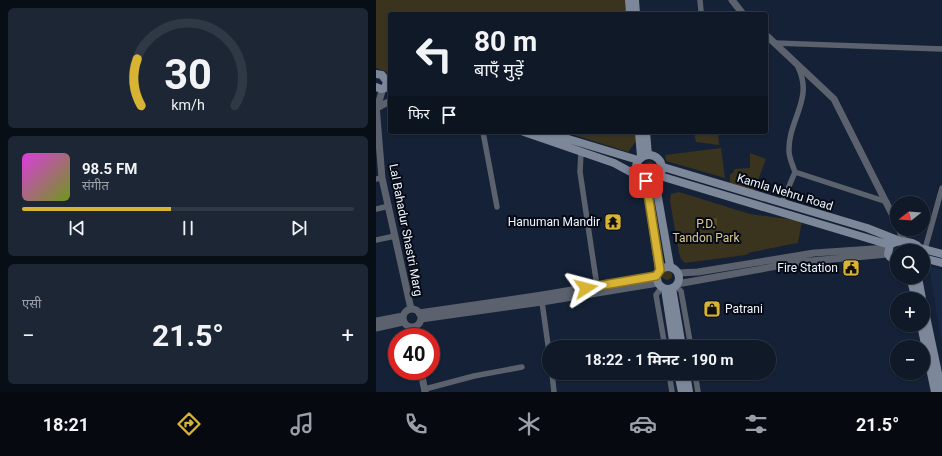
<!DOCTYPE html>
<html lang="hi">
<head>
<meta charset="utf-8">
<style>
	:root { --surface:#0f1928; --page:#1d2634; --text:#f1f3f6; --muted:#9ba0a8; --line:#2f3845; --accent:#d8b434 }
	body { margin:0; font-family:Roboto,"Noto Sans Devanagari",sans-serif; background:var(--page); color:var(--text); height:100vh; display:flex; flex-direction:column; font-size:15px; white-space:nowrap }
	* { box-sizing:border-box; margin:0 }
	p { font-size:13px; color:var(--muted) }
	.icon { flex:none; width:22px; height:22px; fill:none; stroke:currentColor; stroke-width:2; stroke-linecap:round; stroke-linejoin:round }
	.map { position:relative; flex:1; overflow:hidden }
	.details { display:flex; flex-direction:column; gap:8px; padding:8px; background:#080e16; width:376px }
	.details>* { flex:none }
	.top-card { position:absolute; left:12px; top:12px; width:380px; height:122px; border-radius:4px; box-shadow:0 1px 3px #0004,0 0 0 1px var(--line); background:#0f1928; color:var(--text); overflow:hidden }
	.needle { width:26px; rotate:253deg }
	.buttons { position:absolute; left:514px; top:196px; display:grid; gap:8px }
	.buttons a { display:grid; place-items:center; width:40px; height:40px; border-radius:50%; background:var(--surface); box-shadow:0 1px 3px #0004,0 0 0 1px var(--line); font-size:20px }
	.speed { position:absolute; left:12px; top:328px; display:flex; gap:8px; font-size:20px; font-weight:700; text-align:center }
	.speed>* { display:grid; place-content:center; width:52px; height:52px; border-radius:50%; background:var(--surface); box-shadow:0 1px 3px #0004,0 0 0 1px var(--line); line-height:1 }
	.speed .limit { border:6px solid #d22; background:#fff; color:#111 }
	.pin { position:absolute; display:grid; place-items:center; width:34px; height:34px; color:#fff; margin:-17px; border-radius:8px; box-shadow:0 2px 6px #0006 }
	.me { position:absolute; width:44px; margin:-22px; rotate:81deg; stroke-linejoin:round; filter:drop-shadow(0 0 3px #0008) }
	.turn { display:flex; align-items:center; gap:14px; height:84px; padding:0 20px; font-size:18px }
	.turn .icon { width:52px; height:52px; stroke-width:2.5 }
	.turn b { display:block; font-size:28px; line-height:34px }
	.then { display:flex; align-items:center; height:38px; padding:0 20px; background:#0003; gap:8px; font-size:15px }
	.big { font-size:30px; font-weight:700; line-height:1.1 }
	.details .tile { flex:1; display:flex; flex-direction:column; justify-content:center; gap:6px; min-width:0; padding:0 14px; border-radius:6px; background:var(--page) }
	.details .dial { align-items:center; gap:0 }
	.dial svg { height:104px; overflow:visible; fill:none; stroke:var(--line); stroke-width:7; stroke-linecap:round; text-anchor:middle }
	.dial text { fill:var(--text); stroke:none }
	.song { display:flex; align-items:center; gap:12px }
	.cover { width:48px; height:48px; border-radius:6px; background:linear-gradient(135deg,hsl(300 70% 55%),hsl(80 70% 35%)) }
	.played { height:4px; border-radius:2px; background:linear-gradient(90deg,var(--accent) 45%,var(--line) 45%) }
	.keys { display:flex; justify-content:space-around; direction:ltr }
	.heat { display:flex; justify-content:space-between; align-items:center; font-size:22px; direction:ltr }
	.trip { position:absolute; left:166px; top:340px; width:234px; height:40px; border-radius:20px; background:var(--surface); box-shadow:0 1px 3px #0004,0 0 0 1px var(--line); font-weight:700; line-height:40px; text-align:center }
	.menu { display:flex; height:64px; justify-content:space-around; align-items:center; background:#060a10; color:var(--muted) }
	.menu .icon { width:28px; height:28px }
	.menu .active { color:var(--accent) }
	.menu b { font-size:18px; color:var(--text) }
	main { display:flex; flex:1; min-height:0 }
	.map>svg:first-child { display:block }
	.built { fill:#182843 }
	.green { fill:#3a331e }
	.water { fill:#524726 }
	.lines { fill:none; stroke-linecap:round; stroke-linejoin:round }
	.minor { stroke:#5b626d; stroke-width:5.5 }
	.tertiary { stroke:#5b626d; stroke-width:7 }
	.secondary { stroke:#7c8799; stroke-width:8 }
	.route-casing { stroke:#8c7522; stroke-width:10 }
	.route { stroke:#d8b434; stroke-width:7 }
	.labels { text-anchor:middle; dominant-baseline:central; stroke-width:4; stroke-linejoin:round; paint-order:stroke }
	.street-label { font-size:12px; fill:#eff5fe; stroke:#060a14 }
	.poi-label { font-size:12px; fill:#eff5fe; stroke:#060a14; text-anchor:end }
	.park-label { font-size:12px; fill:#dcc88c; stroke:#060a14 }
</style>
</head>
<body>
<main>
<section class="details">
<div class="tile dial"><svg viewBox="0 0 100 80">
<path d="M14 69A42 42 0 1 1 86 69"/>
<path d="M14 69A42 42 0 0 1 11 33" stroke="#d8b434"/>
<text x="50" y="56" font-size="32" font-weight="700">30</text>
<text x="50" y="72" font-size="11">km/h</text>
</svg></div>
<div class="tile">
<div class="song"><i class="cover"></i><div><b>98.5 FM</b><p>संगीत</p></div></div>
<div class="played"></div>
<div class="keys"><svg class="icon" aria-label="previous" viewBox="0 0 24 24"><path d="M18 5L8 12l10 7zM5 5v14"/></svg><svg class="icon" aria-label="pause" viewBox="0 0 24 24"><path d="M8 5v14M16 5v14"/></svg><svg class="icon" aria-label="next" viewBox="0 0 24 24"><path d="M6 5l10 7-10 7zM19 5v14"/></svg></div>
</div>
<div class="tile"><p>एसी</p>
<div class="heat"><a>−</a><b class="big">21.5°</b><a>+</a></div>
</div>
</section>
<div class="map">
<svg width="566" height="392" viewBox="0 0 566 392">
	<rect width="100%" height="100%" fill="#142136"/>
	<path class="built" d="M553 266 566 270V345Z"/>
	<path class="green" d="M0 0H249L250 14H14V73L0 68Z
		M189 132H260L261 140 252 152Z
		M318 132H342L343 145 320 142Z
		M345 148 349 178 290 161 289 155Z
		M374 153 390 159 378 191 354 183V174L357 173 358 169 374 168Z
		M267 169a7 7 0 1 1 14 0a7 7 0 1 1-14 0Z
		M303 192 374 214 426 221 422 243C414 244 378 252 375 252L370 255 309 263 305 259 303 253 294 201 295 194Z
		M286 275a5 5 0 1 1 10 0a5 5 0 1 1-10 0Z"/>
	<path class="water" d="M341 218V229H331L330 219Z"/>
	<g class="lines">
		<path class="minor" d="M324 0 325 11
			M399 43 566 49
			M107 132 121 207
			M205 152 204 172 221 286
			M419 172C417 166 413 158 413 151 412 120 438 99 422 67
			M0 179 6 178
			M406 203 419 172 511 202
			M0 209 13 206
			M0 240 19 236
			M549 249 566 188
			M299 286 305 291 315 347
			M286 287 280 295 289 347
			M166 302 173 352
			M176 373 178 392
			M293 373 296 392
			M319 373 322 392
			M49 389 98 376 146 367"/>
		<path class="tertiary" d="M356 0 367 14
			M390 35 458 99 521 224
			M0 105 6 178 35 309
			M1 108 7 88
			M1 108 14 101
			M523 229 528 241
			M302 273 322 272 438 253 512 248
			M301 284 424 262 512 254
			M27 318a9 9 0 1 1 18 0a9 9 0 1 1-18 0Z
			M43 313 166 295 280 276
			M45 319 166 302 282 283
			M0 321 27 316
			M37 327 39 337
			M0 328 27 322
			M45 371 49 392"/>
		<path class="secondary" d="M253 0 254 14
			M259 0 260 14
			M0 74 6 75 11 82 9 88 5 89 0 87
			M148 132 238 163 262 176
			M169 132 262 160
			M263 132 265 157
			M270 132 272 155
			M260 168a13 13 0 1 1 26 0a13 13 0 1 1-26 0Z
			M287 167 491 228 524 241
			M284 176 514 245
			M279 180 294 266
			M270 181 283 270
			M544 248 566 254
			M547 258 566 263
			M521 260 514 257 512 254 514 245C522 239 541 240 545 251
			M281 278a11 11 0 1 1 22 0a11 11 0 1 1-22 0Z
			M534 277 540 299
			M542 277 546 299
			M296 288 306 347
			M289 289 298 347
			M547 302 566 392
			M545 325 559 392
			M302 373 306 392
			M310 373 313 392"/>
	</g>
	<g class="lines">
		<g class="route-casing">
			<path id="route" d="M210 288 280 276 284 270 270 181"/>
		</g>
		<use href="#route" class="route"/>
	</g>
	<defs>
		<g id="temple-square" transform="scale(0.9)"><rect x="-9" y="-9" width="18" height="18" rx="4" fill="#d8b434" stroke="#060a14"/><path d="M0-6L5-2H3V0L6.5 2.5H4V6H1.5V3h-3V6H-4V2.5H-6.5L-3 0V-2H-5Z" fill="#111"/></g>
		<g id="civic-square" transform="scale(0.9)"><rect x="-9" y="-9" width="18" height="18" rx="4" fill="#d8b434" stroke="#060a14"/><path d="M-.6-6.5H3V-4.5H.6V-3L4-1V1h2V6H-6V1h2V-1L-.6-3ZM-1.2 2.5V6h2.4V2.5Z" fill="#111"/></g>
		<g id="shop-square" transform="scale(0.9)"><rect x="-9" y="-9" width="18" height="18" rx="4" fill="#d8b434" stroke="#060a14"/><path d="M-5-2.5h2.3a2.7 3.5 0 0 1 5.4 0H5L5.5 6h-11ZM-1.5-2.5h3a1.5 2.3 0 0 0-3 0Z" fill="#111"/></g>
	</defs>
	<g fill-rule="evenodd">
		<use href="#temple-square" x="237" y="222"/>
		<use href="#civic-square" x="475" y="268"/>
		<use href="#shop-square" x="336" y="309"/>
	</g>
	<g class="labels">
		<g class="street-label">
			<text transform="translate(409 192) rotate(17)">Kamla Nehru Road</text>
			<text transform="translate(30 230) rotate(79)">Lal Bahadur Shastri Marg</text>
		</g>
		<g class="poi-label">
			<text x="224" y="222">Hanuman Mandir</text>
			<text x="462" y="268">Fire Station</text>
			<text x="349" y="309" text-anchor="start">Patrani</text>
		</g>
		<g class="park-label">
			<text x="330" y="224">P.D.<tspan x="330" dy="14">Tandon Park</tspan></text>
		</g>
	</g>
</svg>
<div class="buttons">
<a><svg class="needle" viewBox="-14 -14 28 28"><path d="M0-13l5 13h-10z" fill="#e53935"/><path d="M0 13l5-13h-10z" fill="#9ba0a8"/></svg></a>
<a><svg class="icon" aria-label="search" viewBox="0 0 24 24"><circle cx="10" cy="10" r="6"/><path d="M15 15l6 6"/></svg></a>
<a>+</a>
<a>−</a>
</div>
<div class="speed"><div class="limit">40</div></div>
<div class="pin" style="left:270px;top:181px;background:#d93025"><svg class="icon" aria-label="arrive" viewBox="0 0 24 24"><path d="M6 21V4h12l-3 4 3 4H6"/></svg></div>
<svg class="me" style="left:210px;top:288px" viewBox="-20 -20 40 40"><path d="M0-17L14 15 0 8-14 15z" fill="#d8b434" stroke="#fff" stroke-width="4"/></svg>
<div class="trip">18:22 · 1 मिनट · 190 m</div>
<div class="top-card">
<div class="turn"><svg class="icon" aria-label="left" viewBox="0 0 24 24"><path d="M17 20v-9H6M10 6l-5 5 5 5"/></svg><div><b>80 m</b>बाएँ मुड़ें</div></div>
<div class="then">फिर<svg class="icon" aria-label="arrive" viewBox="0 0 24 24"><path d="M6 21V4h12l-3 4 3 4H6"/></svg></div>
</div>
</div>
</main>
<nav class="menu">
<b>18:21</b>
<svg class="icon active" aria-label="directions" viewBox="0 0 24 24"><path d="M12 3l9 9-9 9-9-9zM9 14v-3h6M13 9l2 2-2 2"/></svg>
<svg class="icon" aria-label="music" viewBox="0 0 24 24"><path d="M9 18V5l10-2v13"/><circle cx="6" cy="18" r="3"/><circle cx="16" cy="16" r="3"/></svg>
<svg class="icon" aria-label="phone" viewBox="0 0 24 24"><path d="M5 4h4l2 5-3 2q2 4 5 5l2-3 5 2v4C11 20 4 13 5 4z"/></svg>
<svg class="icon" aria-label="climate" viewBox="0 0 24 24"><path d="M12 3v18M4 7l16 10M4 17L20 7"/></svg>
<svg class="icon" aria-label="car" viewBox="0 0 24 24"><path d="M5 17H2v-5l4-1 3-4h7l3 4 3 1v5h-3M9 17h6M6 11h13"/><circle cx="7" cy="17" r="2"/><circle cx="17" cy="17" r="2"/></svg>
<svg class="icon" aria-label="filters" viewBox="0 0 24 24"><path d="M4 7h16M4 17h16"/><circle cx="9" cy="7" r="2"/><circle cx="15" cy="17" r="2"/></svg>
<b>21.5°</b>
</nav>
</body>
</html>
